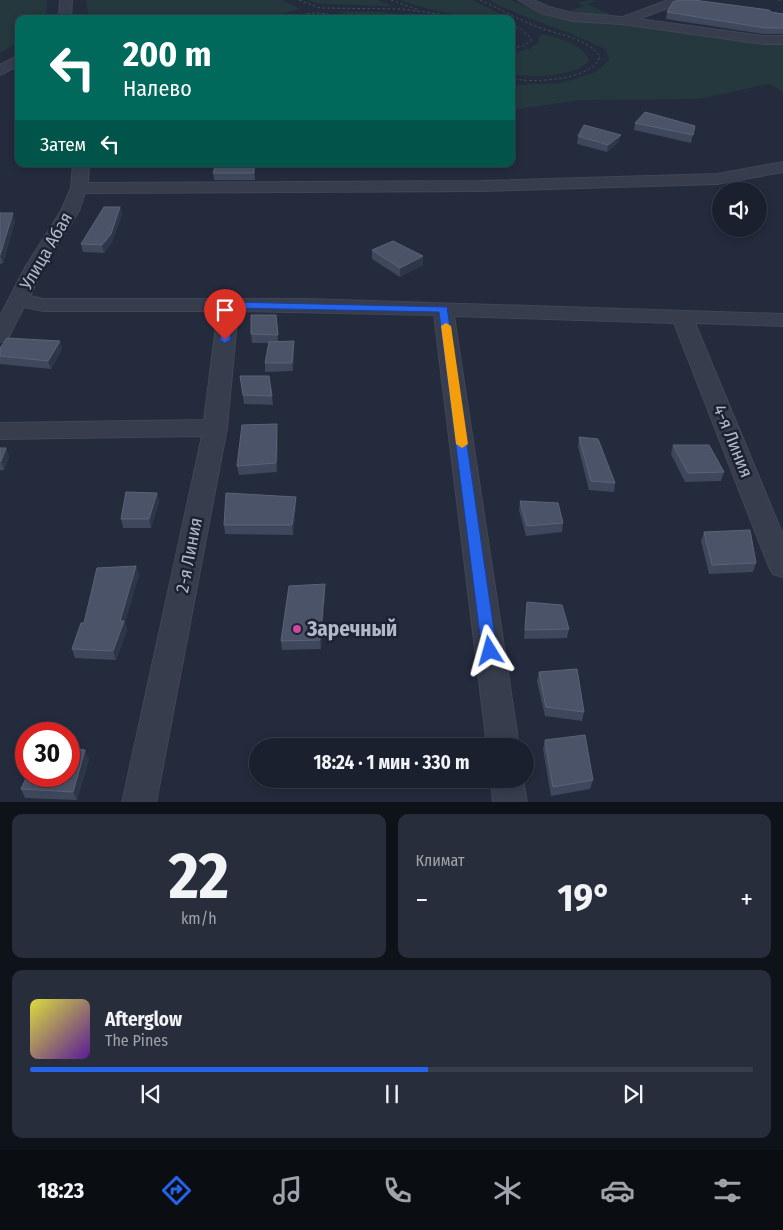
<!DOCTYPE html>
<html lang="ru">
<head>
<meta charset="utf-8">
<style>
	:root { --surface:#1a202e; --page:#272d3a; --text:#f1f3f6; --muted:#9fa3aa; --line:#383e4a; --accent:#2563eb }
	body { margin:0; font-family:"Fira Sans Condensed",sans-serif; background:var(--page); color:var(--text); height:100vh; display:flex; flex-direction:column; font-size:19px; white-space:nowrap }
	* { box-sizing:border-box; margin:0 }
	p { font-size:16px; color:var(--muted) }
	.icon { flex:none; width:28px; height:28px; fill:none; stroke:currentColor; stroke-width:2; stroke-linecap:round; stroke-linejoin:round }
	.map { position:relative; height:802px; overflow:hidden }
	.panel { display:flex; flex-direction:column; gap:12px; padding:12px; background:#0e1219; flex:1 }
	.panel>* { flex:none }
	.top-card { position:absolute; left:15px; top:15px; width:500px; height:152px; border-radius:10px; box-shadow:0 2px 8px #0003,0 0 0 1px var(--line); background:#00695c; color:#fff; overflow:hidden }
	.tools { position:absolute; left:712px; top:182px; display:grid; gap:10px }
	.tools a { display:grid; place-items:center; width:55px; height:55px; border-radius:50%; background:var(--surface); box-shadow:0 2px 8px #0003,0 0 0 1px var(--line); font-size:25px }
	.speed { position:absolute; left:15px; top:722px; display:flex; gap:10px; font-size:25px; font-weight:700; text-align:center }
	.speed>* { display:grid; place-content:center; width:65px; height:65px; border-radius:50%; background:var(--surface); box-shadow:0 2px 8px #0003,0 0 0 1px var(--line); line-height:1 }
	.speed .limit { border:8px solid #d22; background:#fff; color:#111 }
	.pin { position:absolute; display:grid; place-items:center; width:42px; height:42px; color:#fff; margin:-51px -21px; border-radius:50% 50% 50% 0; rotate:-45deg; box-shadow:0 0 5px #0007 }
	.pin .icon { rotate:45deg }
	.me { position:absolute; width:55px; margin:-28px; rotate:352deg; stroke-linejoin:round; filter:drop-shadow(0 0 4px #0008) }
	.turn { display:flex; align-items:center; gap:18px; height:105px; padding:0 25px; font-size:22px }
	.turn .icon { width:65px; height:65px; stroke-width:2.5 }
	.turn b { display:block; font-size:35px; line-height:42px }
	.then { display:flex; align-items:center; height:48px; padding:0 25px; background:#0003; gap:10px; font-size:19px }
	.big { font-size:38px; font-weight:700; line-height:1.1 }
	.panel .card { flex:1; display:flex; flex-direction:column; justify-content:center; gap:8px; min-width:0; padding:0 18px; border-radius:10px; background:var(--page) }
	.panel .dial { align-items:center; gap:0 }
	.dial b { font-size:65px; line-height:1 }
	.song { display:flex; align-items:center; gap:15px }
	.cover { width:60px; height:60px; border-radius:8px; background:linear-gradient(135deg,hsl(60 70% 55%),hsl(270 70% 35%)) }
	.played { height:5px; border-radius:2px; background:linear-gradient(90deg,var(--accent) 55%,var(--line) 55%) }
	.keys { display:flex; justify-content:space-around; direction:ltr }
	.heat { display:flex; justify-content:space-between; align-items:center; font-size:28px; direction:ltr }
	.panel .tiles { flex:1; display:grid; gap:12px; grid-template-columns:1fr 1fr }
	.card:last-child { grid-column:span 2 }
	.trip { position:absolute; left:249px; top:738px; width:285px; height:50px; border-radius:25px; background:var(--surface); box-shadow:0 2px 8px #0003,0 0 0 1px var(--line); font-weight:700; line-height:50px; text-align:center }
	.tabs { display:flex; height:80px; justify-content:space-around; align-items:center; background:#0a0d12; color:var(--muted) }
	.tabs .icon { width:35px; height:35px }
	.tabs .selected { color:var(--accent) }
	.tabs b { font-size:22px; color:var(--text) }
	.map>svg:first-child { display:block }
	.green { fill:#25383e }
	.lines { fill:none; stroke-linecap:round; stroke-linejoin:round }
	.minor-casing { stroke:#404656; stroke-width:2 }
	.path { stroke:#3e5156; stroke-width:1; stroke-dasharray:2.5 2.5; stroke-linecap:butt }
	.minor { fill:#373d4d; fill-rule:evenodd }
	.wall { fill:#3e475b }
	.shaded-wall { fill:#2e364a }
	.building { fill:#4a5367; stroke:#5b6376 }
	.route { fill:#2563eb; stroke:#184099 }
	.slow { fill:#f59e0b }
	.hotel-dot { fill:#d1479c; stroke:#1c2232; stroke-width:2 }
	.labels { text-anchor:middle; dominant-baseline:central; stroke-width:5; stroke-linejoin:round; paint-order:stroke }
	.street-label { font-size:18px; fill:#b3b8c8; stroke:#1c2232 }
	.near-poi-label { font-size:21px; font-weight:bold; fill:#b3b8c8; stroke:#1c2232; text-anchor:start }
</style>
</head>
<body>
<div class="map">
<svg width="783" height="803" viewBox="0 0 783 803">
	<rect width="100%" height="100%" fill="#232b3d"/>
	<path class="green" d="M0 0H47L46 19H19V42L0 53Z
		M86 0H282L300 9 280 14 272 19H89Z
		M307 0H377L393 6 321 4Z
		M400 0H472L505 16 506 19C471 19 433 12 400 0Z
		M489 0H511L548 15 571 19 620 22 656 29 783 40V92L769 84 699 99 581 100 511 110V85L561 83 596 72 609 60 606 50C568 30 526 20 489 0Z
		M590 0 597 1 587 4 616 17H587L563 12 585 6 577 3Z
		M339 12H380L449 19H358Z
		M543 34C557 38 584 44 589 60 578 77 530 78 511 74V53L529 49 539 42 538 37Z"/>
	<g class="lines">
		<g class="minor-casing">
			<path id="minor" d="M60 0H72L71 19H59Z
				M518 0H533L549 7 572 13 623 17 668 0H685L683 2 639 19 763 36H783V44H763L622 24 572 21 541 13Z
				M19 55V65L0 75V65Z
				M783 162V172L717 184 482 191 85 193 79 211 44 266 30 296 43 299H308L783 314V326L695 323 783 535V577L773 574 769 567 674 323 454 316 519 746H487L434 315 238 311 227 428 156 803H122L202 436 0 439V423L204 420 218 311H43L24 307 7 340 0 342V316L26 266 61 211 71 188 73 164H89L88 183 482 181 717 174Z
				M491 779H523L527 803H493Z"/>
		</g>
		<path class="path" d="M299 0 320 8 402 9 477 19
			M391 0 419 10
			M480 0C498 8 515 18 533 25 556 35 584 36 600 56 595 80 531 84 511 78
			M778 0 783 1
			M293 19C311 9 328 13 346 19
			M511 26 520 28 531 38V41L523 46 511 48"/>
		<use href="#minor" class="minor"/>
	</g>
	<path class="wall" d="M667 12H771L783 14V34H763L666 19Z
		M635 123 695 126 691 143 634 130Z
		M578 136 619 142 607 152 577 144Z
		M254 164 255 180H214L213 173Z
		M120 207 122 215 112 242 104 253 83 252 81 244Z
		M0 213 15 221 3 263 0 264Z
		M372 250 423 265 400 277 372 259Z
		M276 315 278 342 294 349 293 371 265 372V363L269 343H252L251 334Z
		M60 341 62 349 51 369 0 364V348Z
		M240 376 272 396 273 405 244 404Z
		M278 433 277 472 239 475 237 466Z
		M579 437 615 483 614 492 589 490 578 446Z
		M673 445 724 472 721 481 685 482 671 454Z
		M0 448H6L9 457 4 470H0Z
		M157 493 159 502 151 528H123L121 519Z
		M520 501 563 523 562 532 526 536 519 510Z
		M296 506 293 535 225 534 224 525Z
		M704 532 756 563 753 572 709 574 701 541Z
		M136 566 139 575 125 622 127 630 116 660 75 658 72 649 84 623Z
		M325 593 321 649 282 650 281 641Z
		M527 602 569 629 567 638 524 639Z
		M539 672 584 712 582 721 545 716 537 681Z
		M545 740 593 780 590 789 551 796 543 749Z
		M89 759 77 800 25 798 21 789Z"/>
	<path class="shaded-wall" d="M621 135 619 142 607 152 608 145Z
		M120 207 122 215 112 242 104 253 102 245Z
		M13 213 15 221 3 263 0 255Z
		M423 256V265L400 277V268Z
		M60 341 62 349 51 369 48 361Z
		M294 341V349L293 371 292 363Z
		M277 424 278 433 277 472 276 463Z
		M6 448 9 457 4 470 1 461Z
		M157 493 159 502 151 528 149 519Z
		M296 497V506L293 535 292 525Z
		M136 566 139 575 125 622 127 630 116 660 113 651 120 621Z
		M325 584V593L321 649 320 640Z
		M85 750 89 759 77 800 73 792Z"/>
	<path class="building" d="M679 0H694L769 10 771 12 783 14V28H765L667 12 673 2Z
		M645 112 695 126 693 135 635 123Z
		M584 125 621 135 608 145 578 136Z
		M216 164H254V173H213Z
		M104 207H120L111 234 102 245 81 244Z
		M0 213H13L0 255Z
		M393 241 423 256 400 268 372 250Z
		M251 315H276L278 335 251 334Z
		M7 338 60 341 48 361 0 356V348Z
		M294 341 292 363H265L269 342Z
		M240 376H269L272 396 243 395Z
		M277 424 276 463 237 466 242 425Z
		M579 437 598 439 615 483 591 481Z
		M673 445H709L724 472 688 473Z
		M0 448H6L1 461H0Z
		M126 492 157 493 149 519H121Z
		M226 493 296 497 292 525H224Z
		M520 501 558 503 563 523 527 526Z
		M750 530 756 563 712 565 704 532Z
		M136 566 120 621H124L113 651 72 649 81 623H84L97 568Z
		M325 584 320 640 281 641 289 586Z
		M527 602 562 605 569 629 525 630Z
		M577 669 584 712 546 707 539 672Z
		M585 735 593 780 553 787 545 740Z
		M69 748 85 750 73 792 21 789 27 776H69Z"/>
	<path class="route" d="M229 302 447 307 497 651 495 656 490 657 484 656 482 651 439 312 234 308 230 340 225 343 220 340 224 305Z"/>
	<path class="slow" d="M446 323 451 326 468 444 462 448 456 444 441 326Z"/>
	<circle class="hotel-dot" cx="297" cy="629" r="5"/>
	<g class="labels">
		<g class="street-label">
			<text transform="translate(46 251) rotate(-60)">Улица Абая</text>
			<text transform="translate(733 441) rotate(68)">4-я Линия</text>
			<text transform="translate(189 555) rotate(-79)">2-я Линия</text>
		</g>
		<g class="near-poi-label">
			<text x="307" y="629">Заречный</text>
		</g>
	</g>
</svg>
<div class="tools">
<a><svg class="icon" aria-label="sound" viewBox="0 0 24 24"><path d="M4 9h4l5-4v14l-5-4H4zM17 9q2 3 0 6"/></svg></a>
</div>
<div class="speed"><div class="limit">30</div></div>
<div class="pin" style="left:225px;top:340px;background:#d93025"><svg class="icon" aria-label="arrive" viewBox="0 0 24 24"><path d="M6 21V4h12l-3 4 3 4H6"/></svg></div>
<svg class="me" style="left:490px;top:651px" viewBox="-20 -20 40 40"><path d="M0-17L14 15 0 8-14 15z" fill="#2563eb" stroke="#fff" stroke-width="4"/></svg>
<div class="trip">18:24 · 1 мин · 330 m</div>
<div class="top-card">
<div class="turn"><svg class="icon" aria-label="left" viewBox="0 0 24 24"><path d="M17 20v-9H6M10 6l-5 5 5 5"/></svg><div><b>200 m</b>Налево</div></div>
<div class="then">Затем<svg class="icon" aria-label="left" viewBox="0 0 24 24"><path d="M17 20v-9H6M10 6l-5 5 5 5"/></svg></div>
</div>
</div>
<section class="panel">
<div class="tiles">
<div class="card dial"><b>22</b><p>km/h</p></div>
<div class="card"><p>Климат</p>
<div class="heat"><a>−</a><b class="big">19°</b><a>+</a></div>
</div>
<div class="card">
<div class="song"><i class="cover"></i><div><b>Afterglow</b><p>The Pines</p></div></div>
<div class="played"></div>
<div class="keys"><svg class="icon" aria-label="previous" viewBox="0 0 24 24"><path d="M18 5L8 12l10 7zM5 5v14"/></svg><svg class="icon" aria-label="pause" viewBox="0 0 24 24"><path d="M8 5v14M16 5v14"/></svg><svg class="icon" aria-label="next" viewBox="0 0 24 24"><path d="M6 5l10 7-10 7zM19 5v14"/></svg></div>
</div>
</div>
</section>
<nav class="tabs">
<b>18:23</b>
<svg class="icon selected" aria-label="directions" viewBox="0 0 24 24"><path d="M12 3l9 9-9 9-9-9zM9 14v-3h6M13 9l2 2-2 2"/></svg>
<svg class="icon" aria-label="music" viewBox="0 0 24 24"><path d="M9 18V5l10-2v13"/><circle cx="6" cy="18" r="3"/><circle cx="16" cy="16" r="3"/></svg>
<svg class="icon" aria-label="phone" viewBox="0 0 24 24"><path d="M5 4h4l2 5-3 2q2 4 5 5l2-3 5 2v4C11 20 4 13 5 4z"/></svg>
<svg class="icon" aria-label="climate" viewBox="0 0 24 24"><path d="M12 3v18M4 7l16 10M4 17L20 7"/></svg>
<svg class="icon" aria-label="car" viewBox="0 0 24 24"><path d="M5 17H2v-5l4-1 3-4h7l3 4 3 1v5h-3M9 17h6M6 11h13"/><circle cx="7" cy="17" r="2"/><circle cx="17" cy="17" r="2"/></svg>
<svg class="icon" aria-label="filters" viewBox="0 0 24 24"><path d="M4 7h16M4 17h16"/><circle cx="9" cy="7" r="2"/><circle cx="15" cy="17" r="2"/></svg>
</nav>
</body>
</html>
